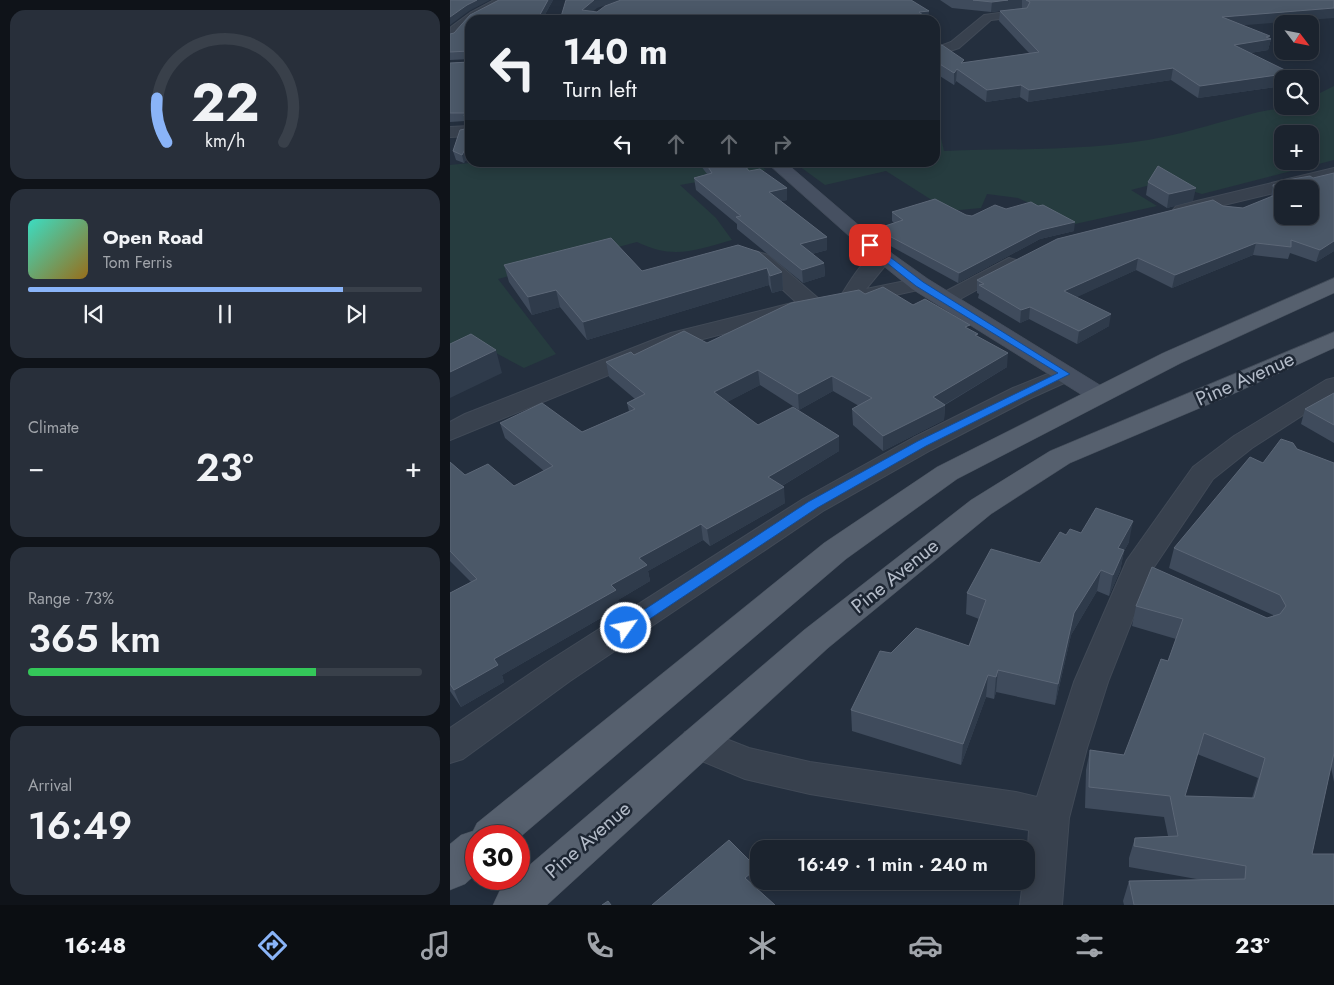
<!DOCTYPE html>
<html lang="en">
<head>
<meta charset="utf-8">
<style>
	:root { --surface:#1b232e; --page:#282f3a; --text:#f1f3f6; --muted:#a0a4aa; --line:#39404a; --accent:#8ab4f8 }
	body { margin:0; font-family:Jost,sans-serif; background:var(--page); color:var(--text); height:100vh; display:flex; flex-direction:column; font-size:19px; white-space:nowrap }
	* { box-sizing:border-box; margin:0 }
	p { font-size:16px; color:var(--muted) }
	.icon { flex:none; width:28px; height:28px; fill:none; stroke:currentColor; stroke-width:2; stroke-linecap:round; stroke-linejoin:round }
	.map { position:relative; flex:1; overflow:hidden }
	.drawer { display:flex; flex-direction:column; gap:10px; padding:10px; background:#0f1319; width:450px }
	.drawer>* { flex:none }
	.hud { position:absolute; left:15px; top:15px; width:475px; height:152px; border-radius:15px; box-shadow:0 2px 12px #0003,0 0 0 1px var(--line); background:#1b232e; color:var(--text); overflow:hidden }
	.needle { width:32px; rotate:122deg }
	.tools { position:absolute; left:824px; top:15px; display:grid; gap:10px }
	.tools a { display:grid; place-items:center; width:45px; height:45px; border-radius:10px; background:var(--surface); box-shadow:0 2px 12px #0003,0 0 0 1px var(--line); font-size:25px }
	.speed { position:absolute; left:15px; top:825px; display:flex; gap:10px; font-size:25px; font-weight:700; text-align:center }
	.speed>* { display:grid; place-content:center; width:65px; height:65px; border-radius:50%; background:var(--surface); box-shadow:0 2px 12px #0003,0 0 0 1px var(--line); line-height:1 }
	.speed .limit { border:8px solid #d22; background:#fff; color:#111 }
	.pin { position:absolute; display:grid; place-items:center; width:42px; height:42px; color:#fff; margin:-21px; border-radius:10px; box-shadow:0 2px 8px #0006 }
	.me { position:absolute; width:55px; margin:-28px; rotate:57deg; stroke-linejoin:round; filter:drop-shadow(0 0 4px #0008) }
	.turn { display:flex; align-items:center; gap:18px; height:105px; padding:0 15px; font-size:22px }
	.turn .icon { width:65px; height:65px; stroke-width:2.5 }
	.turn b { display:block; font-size:35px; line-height:42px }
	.lanes { display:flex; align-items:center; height:48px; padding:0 15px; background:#0003; justify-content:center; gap:25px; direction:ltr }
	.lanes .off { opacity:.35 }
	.big { font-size:38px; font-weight:600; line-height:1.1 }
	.drawer .tile { flex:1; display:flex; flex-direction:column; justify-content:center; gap:8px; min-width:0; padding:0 18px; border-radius:15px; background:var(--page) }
	.drawer .dial { align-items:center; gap:0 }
	.dial svg { height:130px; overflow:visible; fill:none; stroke:var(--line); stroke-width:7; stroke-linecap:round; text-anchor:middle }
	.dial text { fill:var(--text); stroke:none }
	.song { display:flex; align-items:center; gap:15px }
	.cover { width:60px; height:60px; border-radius:8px; background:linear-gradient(135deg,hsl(170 70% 55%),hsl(40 70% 35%)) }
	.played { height:5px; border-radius:2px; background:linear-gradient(90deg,var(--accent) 80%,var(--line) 80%) }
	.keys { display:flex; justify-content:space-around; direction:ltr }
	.heat { display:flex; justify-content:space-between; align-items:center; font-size:28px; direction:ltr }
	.charge { height:8px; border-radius:4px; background:linear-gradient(90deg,#34c759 73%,var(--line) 0) }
	.trip { position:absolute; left:300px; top:840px; width:285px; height:50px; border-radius:15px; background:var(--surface); box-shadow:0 2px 12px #0003,0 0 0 1px var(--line); font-weight:600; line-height:50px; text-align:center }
	.tabs { display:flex; height:80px; justify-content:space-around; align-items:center; background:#0b0e12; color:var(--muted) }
	.tabs .icon { width:35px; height:35px }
	.tabs .selected { color:var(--accent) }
	.tabs b { font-size:22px; color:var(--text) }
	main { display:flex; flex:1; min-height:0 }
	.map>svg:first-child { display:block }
	.green { fill:#263c3f; fill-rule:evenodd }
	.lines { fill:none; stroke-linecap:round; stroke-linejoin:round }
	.street-casing { stroke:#414a57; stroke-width:2 }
	.secondary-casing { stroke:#414a57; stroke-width:1 }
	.primary-casing { stroke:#414a57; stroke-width:1 }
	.street { fill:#38414e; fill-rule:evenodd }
	.secondary { fill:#465061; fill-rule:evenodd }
	.primary { fill:#56606e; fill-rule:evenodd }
	.wall { fill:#3f4b5c; fill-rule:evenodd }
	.shaded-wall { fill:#2f3b4b }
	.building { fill:#4b5868; stroke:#5c6777; fill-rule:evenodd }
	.route { fill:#1a73e8; stroke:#114b97 }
	.labels { text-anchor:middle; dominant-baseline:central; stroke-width:5; stroke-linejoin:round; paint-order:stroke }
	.street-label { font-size:20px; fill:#b4bcc9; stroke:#1d2633 }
</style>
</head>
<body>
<main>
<section class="drawer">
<div class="tile dial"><svg viewBox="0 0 100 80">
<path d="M14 69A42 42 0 1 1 86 69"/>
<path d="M14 69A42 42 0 0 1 8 42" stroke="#8ab4f8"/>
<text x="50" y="56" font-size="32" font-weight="700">22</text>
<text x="50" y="72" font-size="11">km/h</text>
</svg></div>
<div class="tile">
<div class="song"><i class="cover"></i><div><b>Open Road</b><p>Tom Ferris</p></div></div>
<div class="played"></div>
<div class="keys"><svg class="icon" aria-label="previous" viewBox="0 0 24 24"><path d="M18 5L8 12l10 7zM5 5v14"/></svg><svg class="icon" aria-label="pause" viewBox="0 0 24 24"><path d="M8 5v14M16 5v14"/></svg><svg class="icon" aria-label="next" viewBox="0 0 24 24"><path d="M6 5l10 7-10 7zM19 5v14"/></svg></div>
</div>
<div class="tile"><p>Climate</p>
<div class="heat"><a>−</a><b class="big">23°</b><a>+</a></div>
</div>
<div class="tile"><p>Range · 73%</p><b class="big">365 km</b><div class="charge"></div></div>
<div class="tile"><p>Arrival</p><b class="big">16:49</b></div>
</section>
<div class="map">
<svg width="884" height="905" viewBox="0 0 884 905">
	<rect width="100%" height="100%" fill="#242f3e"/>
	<path class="green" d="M884 86V160L752 194 712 182 681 190 707 206 625 224 568 198 537 194 531 208 499 211 436 171 375 185 345 163 485 162V112L494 151C568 148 645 152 718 136 766 126 811 106 860 106V98ZM832 134H860V161H832Z
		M30 162H307L316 170 230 185 266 218 282 240C245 250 224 260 187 242L48 279 106 354 74 368 31 345 0 358V165Z"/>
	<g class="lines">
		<g class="street-casing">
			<path id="street" d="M44 0H59L25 20H20V24L4 39 0 40 1 27 20 13Z
				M572 10 578 14 576 16 541 20 509 48 485 56V48L501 42 534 15Z
				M20 126V136L0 137V127Z
				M884 168V178L832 189V191L732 215 726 214 723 210 726 206Z
				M433 250 440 252 443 256 416 289 470 278 477 280 480 284 477 288 400 305 393 303 389 299C399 283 414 255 433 250Z
				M305 251 318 255 369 299 372 304 369 309H357L355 313 237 343 0 440V422L15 414 221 333 346 302 304 263 298 261 295 257 298 253Z
				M559 258 566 260 569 264 566 268 503 303 496 305 489 303 485 299 489 295Z
				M615 367 623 369 627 374 623 379 581 398 481 450 373 511 120 681 13 759 0 763V728L96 663 353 499 463 438 563 388Z
				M884 378V395L802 448 763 479 702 570 658 682 637 748 619 818 612 905H570L573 881H576L579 830 360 794 295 779 235 754 230 743 235 732 248 728 299 748 360 762 566 792 587 797 624 682 677 560 743 467 784 436 876 380Z"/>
		</g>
		<g class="secondary-casing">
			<path id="secondary" d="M316 162H335L440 252 478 279 658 390 662 395 658 400 649 403 640 400 462 289 426 260Z"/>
		</g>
		<g class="primary-casing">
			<path id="primary" d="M884 278V293L731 363 507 479 396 559 69 838 26 836V874L15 884 0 890V844L11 835 23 831 27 823 374 543 487 467 713 353Z
				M884 332V348L783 394 620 463 541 514 378 648 97 905H43L50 890 63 879H69V874L354 630 521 500 600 451Z"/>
		</g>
		<use href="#street" class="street"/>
		<use href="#secondary" class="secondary"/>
		<use href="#primary" class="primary"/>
	</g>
	<path class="wall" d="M49 0H103L92 20H20V153L14 163 6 160 3 151 10 130 20 128V125L16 124 15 121 0 122V63L20 62V59L0 60V34L4 33 20 15Z
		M490 0H884L793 25 821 39 818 50 800 53 832 79V86L748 98 721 80 578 102 570 97 536 102 506 81 504 85 485 73V46L513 63 579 53 549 21 550 11 541 12 502 8Z
		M248 162H292L299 171 337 188V200L331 201 377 237V250L362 254 374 263 375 276 353 283 287 229V224L246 190 244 178 257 174Z
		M698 182 743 201 717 208 696 195Z
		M823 185 884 251 866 262 840 253 838 259 803 255 722 288 686 270 626 297 659 326 627 344 579 319 570 323 528 298 529 294 527 293V280L773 206 793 208 821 197Z
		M556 209 624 231 590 239 508 283 426 238V229L444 223 442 221V212L522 216Z
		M288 245 332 272 333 290 322 293 319 285 137 340 110 307 82 315 59 282 54 265 192 271Z
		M415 294 463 305 520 330 557 367 495 405 494 420 433 451 403 425 402 409 409 406 383 391 349 410 310 385 277 402 308 425 389 451 332 486 335 503 260 546 253 540 198 571 200 581 168 600 170 607 52 675 54 682 11 707 0 691V593L21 582 0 561V462L15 475 64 486 94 471 55 438 50 423 132 432 179 411 177 403 185 399 159 377 156 362 184 355 257 343Z
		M884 393V443L851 424 855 409Z
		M847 449 884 463V782L881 767 862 854 884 905H674L673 901 679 881 752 880 679 867V858L685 838 718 836 714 817 635 808 636 770 640 750 674 755 718 661 726 639 682 626 686 606 817 618 823 616V615L719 568 724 548 813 463ZM747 754 808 778 802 798 735 796Z
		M631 533 679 542 674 551 670 571 659 596 647 591 621 635 605 705 546 692 544 699 536 697 511 765 402 731 401 710 441 653 519 646 529 619 516 614 517 593 590 563 616 535Z"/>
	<path class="shaded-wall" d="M27 0H40L19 11 0 25V17L17 5Z
		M98 0H103L92 20H87Z
		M144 0H172L147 8 134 20 132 10Z
		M558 0H572V8L541 12 542 2Z
		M884 8V18L770 27 772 17Z
		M479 11 478 20 469 12Z
		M820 36 819 39H821L818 50 781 56 784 45Z
		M723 68 721 80 578 102 579 90Z
		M507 69 506 81 504 85V73Z
		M841 73 839 79H832V86L748 98 750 86Z
		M571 85 570 97 536 102 537 90Z
		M20 140V153L14 163 12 155Z
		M337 188V200L320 204 319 192Z
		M746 188 743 201 717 208 719 194Z
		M625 222 624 231 590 239 508 283 509 273 591 230Z
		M377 237V250L350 257V244Z
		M884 241V251L866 262 870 250Z
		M806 243 803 255 722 288 725 275Z
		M688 258 686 270 612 304 614 291Z
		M374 263 375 276 353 283 352 270Z
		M317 268 319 285 137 340 133 322Z
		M332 272 333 290 322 293 320 276Z
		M106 290 110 307 82 315 78 297Z
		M580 307 579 319 570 323 571 310Z
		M661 314 659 326 627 344 629 331Z
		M46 350 52 373 0 398V372Z
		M558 353 557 367 492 406 495 405 494 420 433 451V436L483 397Z
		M308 370 310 385 266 408 264 392Z
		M382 376 383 391 349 410 348 394Z
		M389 436V451L320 493 318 477Z
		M334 487 335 503 260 546 257 529Z
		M683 521 679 542 674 551 670 571 659 596 668 548Z
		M251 524 253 540 198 571 200 581 168 600 170 607 52 675 54 682 11 707 4 690 44 659 161 585 189 558Z
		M651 570 647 591 621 635 605 705 608 684 624 613Z
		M548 670 546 692 544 699 546 677Z
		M538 675 536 697 511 765 513 744Z
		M307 868 310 888 298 897 295 878Z"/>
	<path class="building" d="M0 0H27L17 5 0 17Z
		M49 0H98L87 20H20V140L12 155 3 151 10 130 20 128V118L14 116 15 113H0V63L20 62 19 51 0 52V34L4 33 20 15Z
		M116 0H144L132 10 147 12 155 6 171 0H461L479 11 469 12 479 20H110Z
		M523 0H558L542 2Z
		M576 0H884V8L772 17 820 36 816 37 821 39 784 45 841 73 750 86 723 68 579 90 571 85 537 90 507 69 504 73 485 61V46L492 45 514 60 511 63 589 52 550 11 577 8 580 2Z
		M255 162H292L299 171 310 169 337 188 319 192 377 237 350 244 374 263 352 270 286 217 291 216 244 178 262 173Z
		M708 166 746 188 719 194 698 182Z
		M884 173V241L870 250 841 240V247L806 243 725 275 688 258 614 291 661 314 629 331 580 307 571 310 529 285 534 284 527 280 607 239 763 200 773 206 793 208 825 195 823 185 837 180 860 176 863 178ZM832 189H860V216H832Z
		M485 199 516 215 522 216 545 205 556 209 581 202 588 206 593 205 625 222 591 230 509 273 426 229 453 220 442 212Z
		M161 238 192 271 288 245 309 252 332 272 320 276 317 268 133 322 106 290 78 297 54 265Z
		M433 287 463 305 475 299 520 325 515 327 528 334 525 335 558 353 483 397 495 405 433 436 402 409 422 398 382 376 348 394 308 370 264 392 308 425 343 407 389 436 318 477 334 487 257 529 251 524 189 558 197 565 161 585 166 590 44 659 48 665 4 690 0 684V593L27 579 0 551V462L15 475 38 464 64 486 103 466 50 423 92 403 132 432 185 409 177 403 195 394 156 362 181 352 184 355 234 331 257 343 341 303 409 290 415 294Z
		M21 334 46 350 0 372V344Z
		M884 393V425L855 409Z
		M831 439 843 443 847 449 884 463V753L862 854H884V905H684L679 881 795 879 796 866 684 846 685 838 728 836 720 796 639 787 640 750 674 755 711 659 718 661 733 619 686 606 702 567 817 618 830 614 836 606 830 595 724 548 800 457 813 463ZM754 733 815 758 804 798 735 796Z
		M646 508 683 521 668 548 674 550 663 575 651 570 624 613 608 684 548 670 546 677 538 675 513 744 401 710 430 651 441 653 466 628 519 646 536 600 517 593 541 549 590 563 610 532 616 535 620 529 631 533Z
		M279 840 307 868 295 878 325 905H202Z
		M158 901 161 905H152Z"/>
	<path class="route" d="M420 242 473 282 620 374 476 446 367 508 180 632H171L169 628 171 625 358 502 468 441 608 373 466 286 417 247 415 245Z"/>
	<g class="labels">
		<g class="street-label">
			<text transform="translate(795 379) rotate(-24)">Pine Avenue</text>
			<text transform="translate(445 576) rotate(-39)">Pine Avenue</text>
			<text transform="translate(138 840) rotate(-41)">Pine Avenue</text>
		</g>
	</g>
</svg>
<div class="tools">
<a><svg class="needle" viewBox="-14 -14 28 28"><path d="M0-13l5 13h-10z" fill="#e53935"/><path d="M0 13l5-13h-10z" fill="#a0a4aa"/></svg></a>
<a><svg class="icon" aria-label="search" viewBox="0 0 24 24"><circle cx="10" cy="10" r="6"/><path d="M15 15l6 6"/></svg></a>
<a>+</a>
<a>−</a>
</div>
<div class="speed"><div class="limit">30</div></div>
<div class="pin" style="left:420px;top:245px;background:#d93025"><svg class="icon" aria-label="arrive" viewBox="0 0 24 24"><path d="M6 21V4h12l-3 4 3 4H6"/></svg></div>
<svg class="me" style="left:176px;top:628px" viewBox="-20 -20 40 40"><circle r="17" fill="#1a73e8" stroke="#fff" stroke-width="3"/><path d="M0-11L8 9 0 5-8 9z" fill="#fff"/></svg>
<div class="trip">16:49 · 1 min · 240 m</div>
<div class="hud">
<div class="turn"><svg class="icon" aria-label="left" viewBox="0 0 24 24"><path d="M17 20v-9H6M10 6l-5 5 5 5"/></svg><div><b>140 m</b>Turn left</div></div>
<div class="lanes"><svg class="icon" aria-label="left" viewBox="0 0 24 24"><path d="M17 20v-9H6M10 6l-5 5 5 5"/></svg><svg class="icon off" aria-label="ahead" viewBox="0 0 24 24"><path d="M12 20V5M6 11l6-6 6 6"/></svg><svg class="icon off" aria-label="ahead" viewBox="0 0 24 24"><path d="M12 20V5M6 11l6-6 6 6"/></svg><svg class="icon off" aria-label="right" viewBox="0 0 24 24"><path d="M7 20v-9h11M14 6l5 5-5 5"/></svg></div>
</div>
</div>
</main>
<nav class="tabs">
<b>16:48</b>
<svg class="icon selected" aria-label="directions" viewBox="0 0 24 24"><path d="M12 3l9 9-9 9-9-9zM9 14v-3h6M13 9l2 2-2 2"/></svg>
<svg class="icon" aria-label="music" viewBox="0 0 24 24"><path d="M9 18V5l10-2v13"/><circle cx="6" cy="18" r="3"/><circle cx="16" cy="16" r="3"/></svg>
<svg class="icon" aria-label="phone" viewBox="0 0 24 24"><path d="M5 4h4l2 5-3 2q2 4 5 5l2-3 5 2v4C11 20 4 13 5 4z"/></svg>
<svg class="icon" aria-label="climate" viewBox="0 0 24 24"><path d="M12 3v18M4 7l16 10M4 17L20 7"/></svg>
<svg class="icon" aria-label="car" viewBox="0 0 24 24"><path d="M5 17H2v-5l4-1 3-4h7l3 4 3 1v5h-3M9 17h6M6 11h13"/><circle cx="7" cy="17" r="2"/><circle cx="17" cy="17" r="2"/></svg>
<svg class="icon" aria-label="filters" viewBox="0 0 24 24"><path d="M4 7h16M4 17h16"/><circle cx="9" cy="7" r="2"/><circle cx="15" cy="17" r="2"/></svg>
<b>23°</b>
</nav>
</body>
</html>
